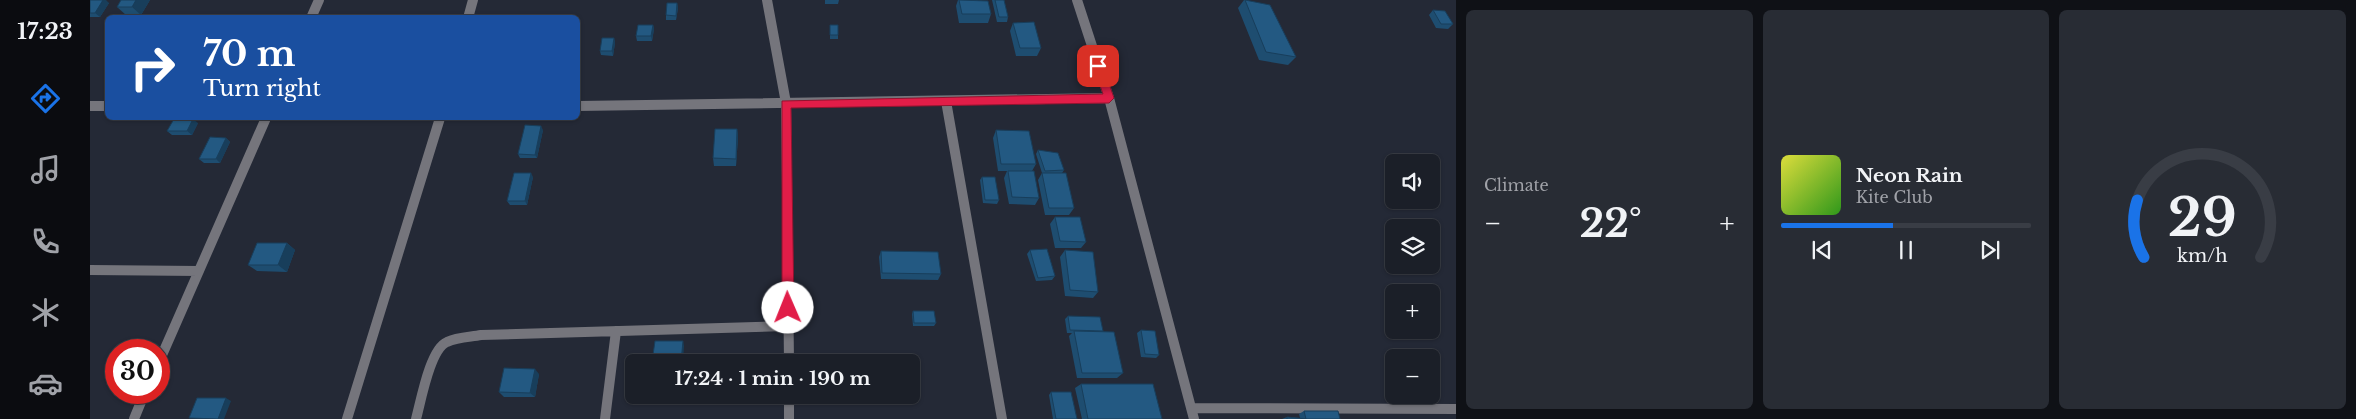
<!DOCTYPE html>
<html lang="en">
<head>
<meta charset="utf-8">
<style>
	:root { --surface:#1b1f28; --page:#282c34; --text:#f1f3f6; --muted:#a0a2a8; --line:#393d45; --accent:#1a73e8 }
	body { margin:0; font-family:"Libre Baskerville",serif; background:var(--page); color:var(--text); height:100vh; display:flex; flex-direction:column; font-size:19px; white-space:nowrap }
	* { box-sizing:border-box; margin:0 }
	p { font-size:16px; color:var(--muted) }
	.icon { flex:none; width:28px; height:28px; fill:none; stroke:currentColor; stroke-width:2; stroke-linecap:round; stroke-linejoin:round }
	.map { position:relative; flex:1; overflow:hidden }
	.sheet { display:flex; flex-direction:column; gap:10px; padding:10px; background:#0f1116; width:900px }
	.sheet>* { flex:none }
	.guide { position:absolute; left:15px; top:15px; width:475px; height:105px; border-radius:8px; box-shadow:0 1px 4px #0004,0 0 0 1px var(--line); background:#1a4fa0; color:#fff; overflow:hidden }
	.controls { position:absolute; left:1295px; top:154px; display:grid; gap:10px }
	.controls a { display:grid; place-items:center; width:55px; height:55px; border-radius:8px; background:var(--surface); box-shadow:0 1px 4px #0004,0 0 0 1px var(--line); font-size:25px }
	.speed { position:absolute; left:15px; top:339px; display:flex; gap:10px; font-size:25px; font-weight:700; text-align:center }
	.speed>* { display:grid; place-content:center; width:65px; height:65px; border-radius:50%; background:var(--surface); box-shadow:0 1px 4px #0004,0 0 0 1px var(--line); line-height:1 }
	.speed .limit { border:8px solid #d22; background:#fff; color:#111 }
	.pin { position:absolute; display:grid; place-items:center; width:42px; height:42px; color:#fff; margin:-21px; border-radius:10px; box-shadow:0 2px 8px #0006 }
	.me { position:absolute; width:55px; margin:-28px; rotate:359deg; stroke-linejoin:round; filter:drop-shadow(0 0 4px #0008) }
	.turn { display:flex; align-items:center; gap:18px; height:105px; padding:0 15px; font-size:22px }
	.turn .icon { width:65px; height:65px; stroke-width:2.5 }
	.turn b { display:block; font-size:35px; line-height:42px }
	.big { font-size:38px; font-weight:800; line-height:1.1 }
	.sheet .card { flex:1; display:flex; flex-direction:column; justify-content:center; gap:8px; min-width:0; padding:0 18px; border-radius:8px; background:var(--page) }
	.sheet .dial { align-items:center; gap:0 }
	.dial svg { height:130px; overflow:visible; fill:none; stroke:var(--line); stroke-width:7; stroke-linecap:round; text-anchor:middle }
	.dial text { fill:var(--text); stroke:none }
	.song { display:flex; align-items:center; gap:15px }
	.cover { width:60px; height:60px; border-radius:8px; background:linear-gradient(135deg,hsl(60 70% 55%),hsl(110 70% 35%)) }
	.played { height:5px; border-radius:2px; background:linear-gradient(90deg,var(--accent) 45%,var(--line) 45%) }
	.keys { display:flex; justify-content:space-around; direction:ltr }
	.heat { display:flex; justify-content:space-between; align-items:center; font-size:28px; direction:ltr }
	.sheet .tiles { flex:1; display:grid; gap:10px; grid-template-columns:repeat(3,1fr) }
	.trip { position:absolute; left:535px; top:354px; width:295px; height:50px; border-radius:8px; background:var(--surface); box-shadow:0 1px 4px #0004,0 0 0 1px var(--line); font-weight:800; line-height:50px; text-align:center }
	main { display:flex; flex:1; min-height:0 }
	.tab-bar { display:flex; flex-direction:column; width:90px; justify-content:space-around; align-items:center; background:#0b0c10; color:var(--muted) }
	.tab-bar .icon { width:35px; height:35px }
	.tab-bar .current { color:var(--accent) }
	.tab-bar b { font-size:22px; color:var(--text) }
	.map>svg:first-child { display:block }
	.lines { fill:none; stroke-linecap:round; stroke-linejoin:round }
	.minor { stroke:#75757c; stroke-width:10 }
	.wall { fill:#1e4d70 }
	.shaded-wall { fill:#183e5b }
	.building { fill:#235982; stroke:#183e5b }
	.route { fill:#e11d48; stroke:#92132f }
</style>
</head>
<body>
<main>
<nav class="tab-bar">
<b>17:23</b>
<svg class="icon current" aria-label="directions" viewBox="0 0 24 24"><path d="M12 3l9 9-9 9-9-9zM9 14v-3h6M13 9l2 2-2 2"/></svg>
<svg class="icon" aria-label="music" viewBox="0 0 24 24"><path d="M9 18V5l10-2v13"/><circle cx="6" cy="18" r="3"/><circle cx="16" cy="16" r="3"/></svg>
<svg class="icon" aria-label="phone" viewBox="0 0 24 24"><path d="M5 4h4l2 5-3 2q2 4 5 5l2-3 5 2v4C11 20 4 13 5 4z"/></svg>
<svg class="icon" aria-label="climate" viewBox="0 0 24 24"><path d="M12 3v18M4 7l16 10M4 17L20 7"/></svg>
<svg class="icon" aria-label="car" viewBox="0 0 24 24"><path d="M5 17H2v-5l4-1 3-4h7l3 4 3 1v5h-3M9 17h6M6 11h13"/><circle cx="7" cy="17" r="2"/><circle cx="17" cy="17" r="2"/></svg>
</nav>
<div class="map">
<svg width="1366" height="419" viewBox="0 0 1366 419">
	<rect width="100%" height="100%" fill="#242936"/>
	<g class="lines">
		<path class="minor" d="M677 0 696 103 699 362
			M987 0 1019 98 1104 419
			M221 18 229 0
			M378 18 383 0
			M856 101 912 419
			M0 106H18
			M488 106 1019 98
			M0 270 109 271
			M69 362 176 118
			M699 395V419
			M1101 408 1366 409
			M44 419 55 392
			M257 419 350 118
			M326 419C331 401 340 349 357 342 367 337 380 337 391 335L698 326
			M515 419 526 331"/>
	</g>
	<path class="wall" d="M0 0 19 3 10 17H0Z
		M60 0 51 15H36L27 7Z
		M735 0H749L748 4H735Z
		M868 0H887L901 14 898 23H869L866 6Z
		M902 0H914L918 17 917 22H907Z
		M1154 0H1158L1206 57 1198 65 1169 60 1148 8Z
		M587 3 588 8 586 20H576V15Z
		M1343 10 1363 24 1358 29 1346 28 1339 15Z
		M923 23 951 48 947 56H926L920 31Z
		M563 25 564 29 562 41H547L546 36Z
		M740 25 748 35V39H740Z
		M524 38 525 43 523 56 511 55 510 51Z
		M108 123 102 135H82L77 131Z
		M647 129 648 137 646 166H624L623 158Z
		M453 130 447 158H430L428 154Z
		M906 130 946 164 942 171 949 198 945 205 919 204 914 178 917 171H908L903 138Z
		M136 138 140 142 130 163H114L109 159Z
		M948 150 974 170 972 173 984 208 979 215H955L948 180 952 173 946 154Z
		M443 177 437 205H420L417 201Z
		M892 177 909 200 907 204 893 203 890 180Z
		M965 217 996 242 991 248H965L960 224Z
		M197 243 205 250 197 272 167 271 158 265Z
		M940 250 965 276 962 280 946 281 937 254Z
		M975 250 1008 292 1003 298 975 296 970 257Z
		M791 251 851 274 848 280 791 279 789 257Z
		M823 311 846 323 844 326H823L822 314Z
		M978 316 1013 331 1033 373 1027 378H987L979 336 982 333H977L975 319Z
		M1051 330 1069 355 1066 358 1051 357 1047 333Z
		M449 374 445 397H414L409 392Z
		M991 384 1072 419H992L985 388Z
		M961 392 987 419H963L959 395Z
		M1214 411 1250 419H1192L1197 417 1210 418 1209 414Z"/>
	<path class="shaded-wall" d="M13 0H16L19 3 10 17 5 13Z
		M46 0H60L51 15 42 7Z
		M587 3 588 8 586 20V16Z
		M563 25 564 29 562 41 561 36Z
		M524 38 525 43 523 56 522 51Z
		M103 119 108 123 102 135 97 131Z
		M451 126 453 130 447 158 445 155Z
		M647 129 648 137 646 166V159Z
		M136 138 140 142 130 163 126 159Z
		M441 173 443 177 437 205 435 201Z
		M197 243 205 250 197 272 188 265Z
		M593 341 594 346 593 362H591Z
		M445 369 449 374 445 397 440 393Z
		M136 398 141 401 134 419H128Z"/>
	<path class="building" d="M0 0H13L5 13H0Z
		M31 0H46L42 7H27Z
		M869 0 898 1 901 14H872Z
		M905 0H914L918 17H909Z
		M1155 0 1180 5 1206 57 1176 52Z
		M577 3H587L586 16 576 15Z
		M1343 10 1355 11 1363 24H1351Z
		M944 22 951 48H930L923 23Z
		M548 25H563L561 36H546Z
		M740 25H748V35H740Z
		M512 38H524L522 51H510Z
		M84 119H103L97 131H77Z
		M435 125 451 126 445 155 428 154Z
		M625 129H647L646 159 623 158Z
		M906 130 939 131 946 164H911Z
		M120 137 136 138 126 159H109Z
		M948 150 968 153 974 170 955 171Z
		M918 171H944L949 198 922 197Z
		M424 173H441L435 201H417Z
		M952 173H976L984 208H959Z
		M892 177H905L909 200H895Z
		M965 217H990L996 242 970 241Z
		M167 243H197L188 265H158Z
		M957 249 965 276 948 278 940 250Z
		M975 250 1003 252 1008 292 980 290Z
		M791 251 848 252 851 274 792 273Z
		M823 311H844L846 323H824Z
		M978 316 1010 317 1013 331 980 330Z
		M1051 330 1065 331 1069 355 1055 354Z
		M984 331 1024 332 1033 373H992Z
		M565 341H593L591 362H562Z
		M414 368 445 369 440 393 409 392Z
		M991 384H1063L1072 419H998Z
		M961 392H981L987 419H966Z
		M107 398H136L128 419 99 418Z
		M1214 411H1248L1250 419H1216Z
		M1197 417 1216 419H1197Z"/>
	<path class="route" d="M1008 62 1013 66 1024 98 1019 103 701 108 704 308 702 312 698 313 694 312 692 308V101L1013 94 1003 66Z"/>
</svg>
<div class="controls">
<a><svg class="icon" aria-label="sound" viewBox="0 0 24 24"><path d="M4 9h4l5-4v14l-5-4H4zM17 9q2 3 0 6"/></svg></a>
<a><svg class="icon" aria-label="layers" viewBox="0 0 24 24"><path d="M12 4l9 5-9 5-9-5zM3 14l9 5 9-5"/></svg></a>
<a>+</a>
<a>−</a>
</div>
<div class="speed"><div class="limit">30</div></div>
<div class="pin" style="left:1008px;top:66px;background:#d93025"><svg class="icon" aria-label="arrive" viewBox="0 0 24 24"><path d="M6 21V4h12l-3 4 3 4H6"/></svg></div>
<svg class="me" style="left:698px;top:308px" viewBox="-20 -20 40 40"><circle r="19" fill="#fff"/><path d="M0-13L10 11 0 6-10 11z" fill="#e11d48"/></svg>
<div class="trip">17:24 · 1 min · 190 m</div>
<div class="guide">
<div class="turn"><svg class="icon" aria-label="right" viewBox="0 0 24 24"><path d="M7 20v-9h11M14 6l5 5-5 5"/></svg><div><b>70 m</b>Turn right</div></div>
</div>
</div>
<section class="sheet">
<div class="tiles">
<div class="card"><p>Climate</p>
<div class="heat"><a>−</a><b class="big">22°</b><a>+</a></div>
</div>
<div class="card">
<div class="song"><i class="cover"></i><div><b>Neon Rain</b><p>Kite Club</p></div></div>
<div class="played"></div>
<div class="keys"><svg class="icon" aria-label="previous" viewBox="0 0 24 24"><path d="M18 5L8 12l10 7zM5 5v14"/></svg><svg class="icon" aria-label="pause" viewBox="0 0 24 24"><path d="M8 5v14M16 5v14"/></svg><svg class="icon" aria-label="next" viewBox="0 0 24 24"><path d="M6 5l10 7-10 7zM19 5v14"/></svg></div>
</div>
<div class="card dial"><svg viewBox="0 0 100 80">
<path d="M14 69A42 42 0 1 1 86 69"/>
<path d="M14 69A42 42 0 0 1 10 34" stroke="#1a73e8"/>
<text x="50" y="56" font-size="32" font-weight="700">29</text>
<text x="50" y="72" font-size="11">km/h</text>
</svg></div>
</div>
</section>
</main>
</body>
</html>
